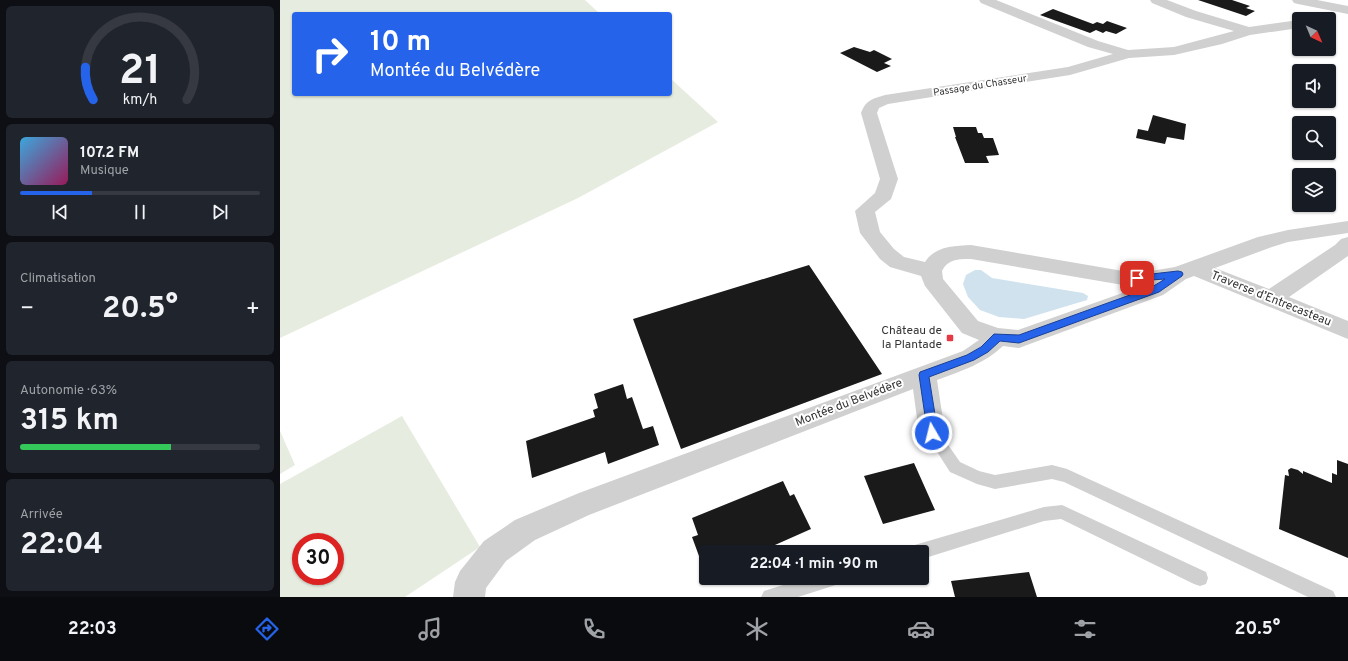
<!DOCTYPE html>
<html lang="fr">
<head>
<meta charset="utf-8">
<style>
	:root { --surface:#171b24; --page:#20242c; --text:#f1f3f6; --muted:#9ea1a6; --line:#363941; --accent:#2563eb }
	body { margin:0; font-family:Overpass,sans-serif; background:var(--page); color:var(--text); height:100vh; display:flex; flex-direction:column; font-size:15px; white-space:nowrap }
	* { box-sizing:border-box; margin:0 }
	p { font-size:13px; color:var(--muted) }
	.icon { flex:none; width:22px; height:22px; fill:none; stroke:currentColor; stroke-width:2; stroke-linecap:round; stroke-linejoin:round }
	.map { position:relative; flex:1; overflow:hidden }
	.sheet { display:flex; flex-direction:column; gap:6px; padding:6px; background:#0d0f14; width:280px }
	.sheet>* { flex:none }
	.banner { position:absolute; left:12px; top:12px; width:380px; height:84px; border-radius:4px; box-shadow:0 1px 3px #0004; background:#2563eb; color:#fff; overflow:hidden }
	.needle { width:26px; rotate:136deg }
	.tools { position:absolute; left:1012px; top:12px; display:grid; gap:8px }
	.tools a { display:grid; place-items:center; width:44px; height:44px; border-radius:4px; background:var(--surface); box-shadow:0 1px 3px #0004; font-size:20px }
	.speed { position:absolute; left:12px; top:533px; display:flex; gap:8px; font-size:20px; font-weight:700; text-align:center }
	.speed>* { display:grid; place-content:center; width:52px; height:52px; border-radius:50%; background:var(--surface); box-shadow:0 1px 3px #0004; line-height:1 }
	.speed .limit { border:6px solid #d22; background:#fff; color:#111 }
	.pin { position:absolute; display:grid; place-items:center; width:34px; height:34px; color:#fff; margin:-17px; border-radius:8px; box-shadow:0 2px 6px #0006 }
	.me { position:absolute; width:44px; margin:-22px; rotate:352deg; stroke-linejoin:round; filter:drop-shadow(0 0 3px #0008) }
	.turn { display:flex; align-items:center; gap:14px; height:84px; padding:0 12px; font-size:18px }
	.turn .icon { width:52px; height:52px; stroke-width:2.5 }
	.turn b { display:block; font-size:28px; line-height:34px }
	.big { font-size:30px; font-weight:700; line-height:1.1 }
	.sheet .tile { flex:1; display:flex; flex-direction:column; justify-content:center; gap:6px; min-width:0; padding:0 14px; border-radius:6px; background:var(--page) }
	.sheet .dial { align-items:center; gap:0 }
	.dial svg { height:104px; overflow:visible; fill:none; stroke:var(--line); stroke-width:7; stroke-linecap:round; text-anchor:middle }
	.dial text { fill:var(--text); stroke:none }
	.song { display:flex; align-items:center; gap:12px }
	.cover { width:48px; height:48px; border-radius:6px; background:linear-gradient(135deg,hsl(200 70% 55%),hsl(330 70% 35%)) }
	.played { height:4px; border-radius:2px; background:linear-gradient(90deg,var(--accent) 30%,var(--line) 30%) }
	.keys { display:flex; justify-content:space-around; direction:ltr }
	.heat { display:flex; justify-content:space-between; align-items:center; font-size:22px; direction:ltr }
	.charge { height:6px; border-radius:3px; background:linear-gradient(90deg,#34c759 63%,var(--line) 0) }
	.trip { position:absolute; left:419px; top:545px; width:230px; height:40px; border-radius:4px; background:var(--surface); box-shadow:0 1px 3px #0004; font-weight:700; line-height:40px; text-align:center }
	.dock { display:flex; height:64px; justify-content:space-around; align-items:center; background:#090b0e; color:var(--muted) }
	.dock .icon { width:28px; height:28px }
	.dock .active { color:var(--accent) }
	.dock b { font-size:18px; color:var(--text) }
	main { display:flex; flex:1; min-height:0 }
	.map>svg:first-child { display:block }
	.green { fill:#e6ecdf; fill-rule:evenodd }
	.water { fill:#cfe2ee }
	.building { fill:#1a1a1a }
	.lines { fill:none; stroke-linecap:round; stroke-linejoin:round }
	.service { fill:#d0d0d0; fill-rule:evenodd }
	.minor { fill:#d0d0d0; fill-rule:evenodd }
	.route { fill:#2563eb; stroke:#184099 }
	.poi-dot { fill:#e63946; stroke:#fff; stroke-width:1.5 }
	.labels { text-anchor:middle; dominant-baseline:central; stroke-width:4; stroke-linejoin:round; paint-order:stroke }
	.far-street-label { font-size:10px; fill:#333; stroke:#fff }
	.street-label { font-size:12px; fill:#333; stroke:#fff }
	.poi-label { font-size:12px; fill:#333; stroke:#fff; text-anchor:end }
</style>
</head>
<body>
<main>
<section class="sheet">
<div class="tile dial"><svg viewBox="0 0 100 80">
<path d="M14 69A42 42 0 1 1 86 69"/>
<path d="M14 69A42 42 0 0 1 8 44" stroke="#2563eb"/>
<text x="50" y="56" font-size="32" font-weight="700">21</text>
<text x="50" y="72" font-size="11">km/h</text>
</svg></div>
<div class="tile">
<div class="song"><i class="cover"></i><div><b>107.2 FM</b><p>Musique</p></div></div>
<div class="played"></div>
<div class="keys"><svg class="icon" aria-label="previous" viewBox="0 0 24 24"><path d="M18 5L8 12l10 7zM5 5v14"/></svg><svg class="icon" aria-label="pause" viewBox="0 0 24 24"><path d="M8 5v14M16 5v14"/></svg><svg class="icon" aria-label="next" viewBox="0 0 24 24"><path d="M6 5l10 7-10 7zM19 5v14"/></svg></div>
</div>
<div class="tile"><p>Climatisation</p>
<div class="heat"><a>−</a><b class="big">20.5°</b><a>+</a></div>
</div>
<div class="tile"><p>Autonomie · 63%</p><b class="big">315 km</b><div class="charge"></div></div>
<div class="tile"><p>Arrivée</p><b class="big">22:04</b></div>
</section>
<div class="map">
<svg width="1068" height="597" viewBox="0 0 1068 597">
	<rect width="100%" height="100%" fill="#fff"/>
	<path class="green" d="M0 0H305L320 14H14V94H390V78L438 122 298 198 0 338Z
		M122 416 200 547 125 597H0V484ZM21 542H55V576H21Z
		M0 431 15 465 0 474Z"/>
	<path class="water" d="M695 270H701L712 278 803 293 808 296 807 300 744 319 719 317 700 310 688 297 683 284 686 275Z"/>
	<path class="building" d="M918 0H952L970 6 966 8 975 11 966 16Z
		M773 9 813 24 817 22 823 24 827 21 847 28 836 34 826 31 823 33 816 30 810 33 760 15Z
		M574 47 590 52 594 50 612 59 604 63 611 66 597 72 560 53Z
		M873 115 906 124 904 140 887 137 885 144 856 138 858 129 868 131Z
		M673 127H696L698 133H702L704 138H713L719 155 706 156 709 163H685L675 137H676Z
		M529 265 602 374 401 449 353 319Z
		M343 384 347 399 352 397 363 429 373 426 379 445 328 464 325 452 252 478 246 441 315 417 313 410 318 408 314 394Z
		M1057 460 1068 464V558L999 529 1005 475 1009 476 1008 470 1011 468 1018 470 1023 474V471L1052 483V473L1057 475Z
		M634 463 655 510 603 524 584 476Z
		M503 481 510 496 514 494 531 529 479 552H426V575L412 537 418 535 412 518Z
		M749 572 757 597H675L671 581Z"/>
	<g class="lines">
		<path class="service" d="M652 427 657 429 680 462 699 471 715 475 772 465 787 469 1053 591 1056 597H1028L784 482 772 479 715 489 697 484 670 472 645 433 647 429Z
			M782 505 926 572 928 578 926 584 920 586 914 584 781 519 764 521 642 559V552H630L632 546 638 544 764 507Z
			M525 578H561L559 584 518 597H481L484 591Z"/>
		<path class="minor" d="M699 0H716L818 41 848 50 894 47 954 31 906 17 872 3 870 0H887L916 11 969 27 1019 20V28L970 35 942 44 894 55 849 58 790 75 608 104 599 108 597 113 618 179 611 199 595 212 600 232 614 249 624 257 645 262C655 246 674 246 691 245L843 271H871L895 267 978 237 1008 230 1068 221V233L1008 242 992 247 935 268 989 289 1055 245 1061 239 1068 237V256L1009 297 1068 321V339L914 276 906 279 883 295 747 345 739 348 723 346C704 364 681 371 657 380L665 433 661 441 652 444 643 441 639 433 633 389 309 515 255 540 226 561 206 588 205 597H173L175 582 180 571 204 541 235 520 299 493 683 351 699 340 682 333 645 286 641 276 610 267 600 259 580 233 575 211 595 193 600 179 581 113C586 100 592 99 605 95L788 67 833 54 808 47 701 3ZM691 259 843 285H865L738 330 718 328 698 321 663 279 662 271C668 259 678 259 691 259Z
			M1012 0H1037L1068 6V14L1018 4 1014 3Z"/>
	</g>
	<path class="route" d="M898 271 902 272 903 274 902 276 879 292 739 343 720 341 708 352 694 360 649 377 658 433 656 436 652 438 648 436 639 375 640 372 687 355 701 347 714 334 739 335 872 287 885 279 857 281 852 278 854 276Z"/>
	<rect class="poi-dot" x="666" y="334" width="8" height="8" rx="2"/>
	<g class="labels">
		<g class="far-street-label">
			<text transform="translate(700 86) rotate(-9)">Passage du Chasseur</text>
		</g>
		<g class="street-label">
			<text transform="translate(991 299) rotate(22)">Traverse d’Entrecasteau</text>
			<text transform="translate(569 403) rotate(-21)">Montée du Belvédère</text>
		</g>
		<g class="poi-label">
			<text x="662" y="331">Château de<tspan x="662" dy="14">la Plantade</tspan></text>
		</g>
	</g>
</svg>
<div class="tools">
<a><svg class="needle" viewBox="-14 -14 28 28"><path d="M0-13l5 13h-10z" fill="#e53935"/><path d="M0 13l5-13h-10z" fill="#9ea1a6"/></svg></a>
<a><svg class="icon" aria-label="sound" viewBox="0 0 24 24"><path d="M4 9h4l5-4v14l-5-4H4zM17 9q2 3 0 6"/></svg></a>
<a><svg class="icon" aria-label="search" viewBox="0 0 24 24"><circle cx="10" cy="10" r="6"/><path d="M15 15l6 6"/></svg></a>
<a><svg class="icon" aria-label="layers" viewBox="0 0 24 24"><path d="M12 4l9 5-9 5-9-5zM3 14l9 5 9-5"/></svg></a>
</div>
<div class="speed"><div class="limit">30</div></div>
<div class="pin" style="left:857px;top:278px;background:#d93025"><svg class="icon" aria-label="arrive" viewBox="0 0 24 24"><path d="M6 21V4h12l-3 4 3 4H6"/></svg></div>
<svg class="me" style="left:652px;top:433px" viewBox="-20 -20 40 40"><circle r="17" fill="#2563eb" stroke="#fff" stroke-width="3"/><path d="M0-11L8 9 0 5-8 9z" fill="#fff"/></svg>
<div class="trip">22:04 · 1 min · 90 m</div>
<div class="banner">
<div class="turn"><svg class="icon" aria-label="right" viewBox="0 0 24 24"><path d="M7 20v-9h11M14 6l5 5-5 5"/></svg><div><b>10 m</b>Montée du Belvédère</div></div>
</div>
</div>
</main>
<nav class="dock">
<b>22:03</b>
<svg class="icon active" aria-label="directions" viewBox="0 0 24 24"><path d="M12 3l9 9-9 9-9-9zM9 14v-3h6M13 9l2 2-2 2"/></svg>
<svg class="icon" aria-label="music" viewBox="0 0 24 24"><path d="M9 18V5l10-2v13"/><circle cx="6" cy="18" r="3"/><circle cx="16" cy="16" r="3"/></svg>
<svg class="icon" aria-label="phone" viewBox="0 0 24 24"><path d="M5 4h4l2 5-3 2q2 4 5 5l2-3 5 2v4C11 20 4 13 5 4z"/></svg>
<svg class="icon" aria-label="climate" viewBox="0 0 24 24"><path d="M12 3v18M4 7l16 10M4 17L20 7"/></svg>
<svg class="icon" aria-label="car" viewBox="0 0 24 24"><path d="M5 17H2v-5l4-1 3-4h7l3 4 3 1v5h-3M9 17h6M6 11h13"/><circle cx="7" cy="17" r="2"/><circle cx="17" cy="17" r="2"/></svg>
<svg class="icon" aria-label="filters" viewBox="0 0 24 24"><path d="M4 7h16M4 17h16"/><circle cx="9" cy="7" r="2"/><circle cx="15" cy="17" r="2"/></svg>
<b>20.5°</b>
</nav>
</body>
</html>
